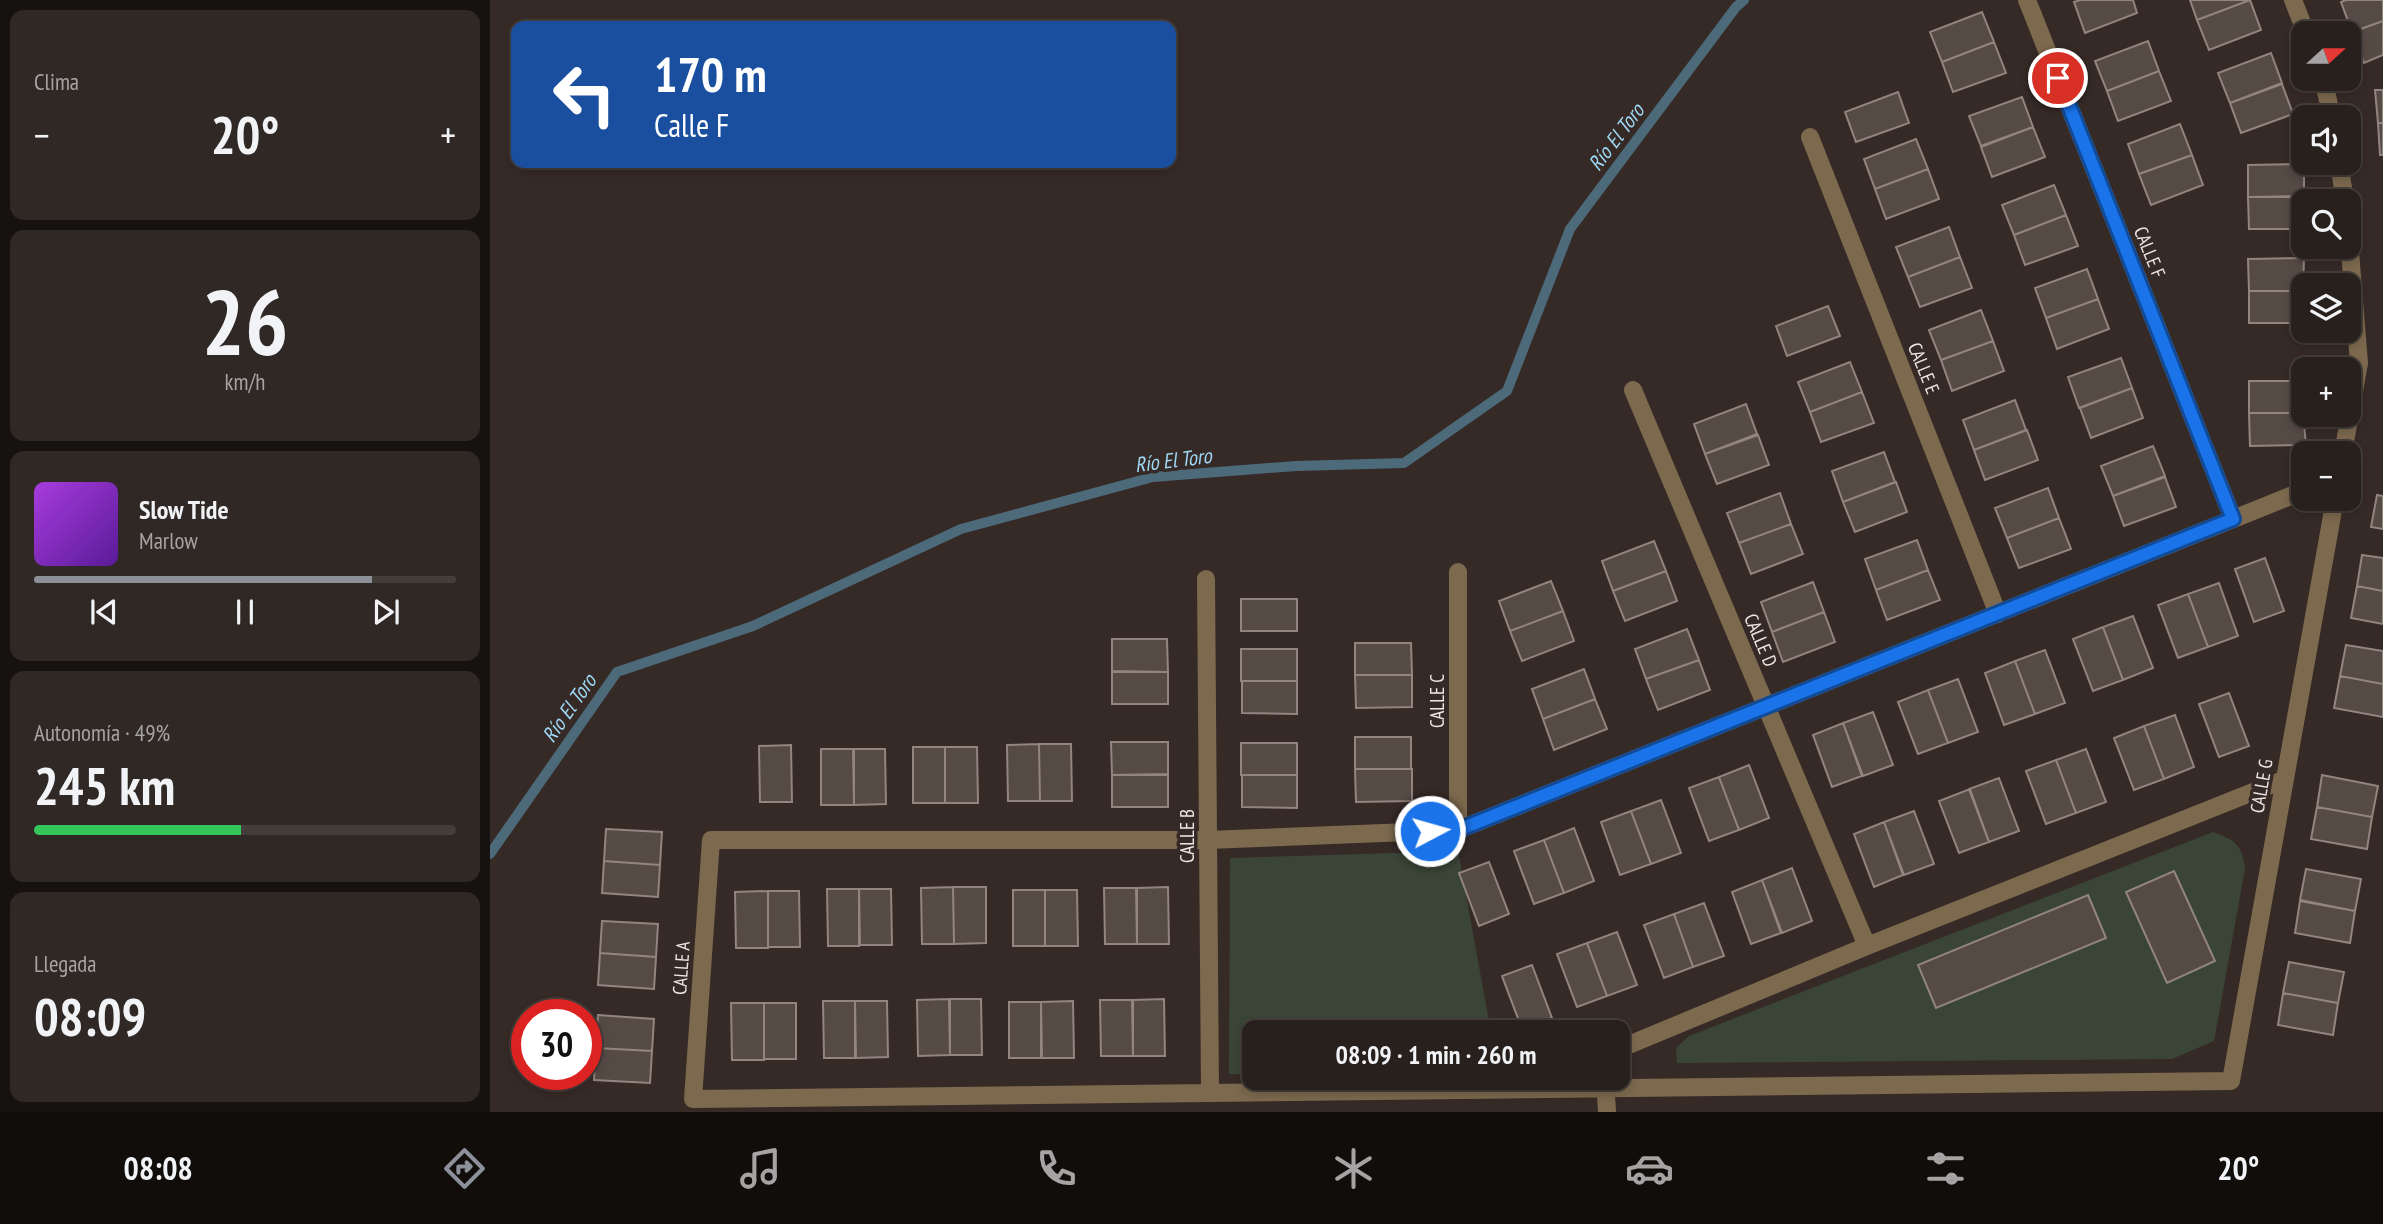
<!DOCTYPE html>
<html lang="es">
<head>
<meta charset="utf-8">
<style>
	:root { --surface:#28201c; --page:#302825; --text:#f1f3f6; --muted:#a5a3a3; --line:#443e3b; --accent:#8c9099 }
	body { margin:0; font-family:"PT Sans Narrow",sans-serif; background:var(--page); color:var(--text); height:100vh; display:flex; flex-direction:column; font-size:26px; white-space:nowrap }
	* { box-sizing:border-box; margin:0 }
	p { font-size:23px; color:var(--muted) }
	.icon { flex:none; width:38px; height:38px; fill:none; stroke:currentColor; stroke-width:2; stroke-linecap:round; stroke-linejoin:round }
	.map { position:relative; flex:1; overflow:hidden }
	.details { display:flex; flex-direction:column; gap:10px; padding:10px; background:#16120f; width:490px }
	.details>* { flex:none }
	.top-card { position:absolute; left:21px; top:21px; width:665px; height:147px; border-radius:14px; box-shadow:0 4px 10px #0003,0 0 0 2px var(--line); background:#1a4fa0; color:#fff; overflow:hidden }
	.needle { width:46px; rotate:69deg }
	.tools { position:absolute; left:1801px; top:21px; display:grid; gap:14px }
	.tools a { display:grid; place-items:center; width:70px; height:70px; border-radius:14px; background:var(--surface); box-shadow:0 4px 10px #0003,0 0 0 2px var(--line); font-size:35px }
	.speed { position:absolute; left:21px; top:999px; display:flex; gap:14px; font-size:35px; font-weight:700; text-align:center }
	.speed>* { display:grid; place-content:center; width:91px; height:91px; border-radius:50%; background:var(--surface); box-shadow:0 4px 10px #0003,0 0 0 2px var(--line); line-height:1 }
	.speed .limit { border:10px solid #d22; background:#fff; color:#111 }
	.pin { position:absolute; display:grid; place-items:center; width:60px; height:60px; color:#fff; margin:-30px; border:4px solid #fff; border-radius:50%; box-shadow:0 2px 7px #0007 }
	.me { position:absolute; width:77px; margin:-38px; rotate:84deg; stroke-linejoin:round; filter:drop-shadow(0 0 5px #0008) }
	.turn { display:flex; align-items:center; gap:24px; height:147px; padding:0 28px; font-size:32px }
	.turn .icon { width:91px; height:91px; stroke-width:2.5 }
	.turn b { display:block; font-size:49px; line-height:60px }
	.big { font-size:52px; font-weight:600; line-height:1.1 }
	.details .tile { flex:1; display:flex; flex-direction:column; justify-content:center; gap:10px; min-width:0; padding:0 24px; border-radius:14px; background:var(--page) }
	.details .dial { align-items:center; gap:0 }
	.dial b { font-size:91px; line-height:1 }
	.song { display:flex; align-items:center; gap:21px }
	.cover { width:84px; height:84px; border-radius:10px; background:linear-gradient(135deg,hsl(280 70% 55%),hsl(270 70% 35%)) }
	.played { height:7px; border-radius:4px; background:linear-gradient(90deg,var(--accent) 80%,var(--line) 80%) }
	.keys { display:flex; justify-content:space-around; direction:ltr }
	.heat { display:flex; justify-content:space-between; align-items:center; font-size:38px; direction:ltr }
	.charge { height:10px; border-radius:5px; background:linear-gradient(90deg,#34c759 49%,var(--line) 0) }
	.trip { position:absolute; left:752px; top:1020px; width:388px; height:70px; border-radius:14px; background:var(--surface); box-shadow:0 4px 10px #0003,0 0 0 2px var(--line); font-weight:600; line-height:70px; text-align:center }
	.dock { display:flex; height:112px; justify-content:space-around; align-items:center; background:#100d0b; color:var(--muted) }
	.dock .icon { width:49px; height:49px }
	.dock .current { color:var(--accent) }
	.dock b { font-size:32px; color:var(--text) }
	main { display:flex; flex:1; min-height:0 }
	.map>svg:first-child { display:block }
	.green { fill:#3a4536 }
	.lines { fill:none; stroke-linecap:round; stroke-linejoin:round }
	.stream { stroke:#4d6a7a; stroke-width:10 }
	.building { fill:#564a45; stroke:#92847e; stroke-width:2 }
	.minor { stroke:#7c694e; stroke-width:18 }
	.route-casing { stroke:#114b97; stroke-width:18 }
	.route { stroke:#1a73e8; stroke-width:12 }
	.labels { text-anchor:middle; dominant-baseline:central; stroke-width:7; stroke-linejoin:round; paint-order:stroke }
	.street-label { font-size:19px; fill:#eee6e3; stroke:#362a26 }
	.water-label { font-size:21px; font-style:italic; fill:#9fd8f7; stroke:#362a26 }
</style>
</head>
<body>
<main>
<section class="details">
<div class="tile"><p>Clima</p>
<div class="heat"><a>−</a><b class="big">20°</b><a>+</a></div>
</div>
<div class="tile dial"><b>26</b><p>km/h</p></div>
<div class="tile">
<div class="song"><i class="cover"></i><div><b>Slow Tide</b><p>Marlow</p></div></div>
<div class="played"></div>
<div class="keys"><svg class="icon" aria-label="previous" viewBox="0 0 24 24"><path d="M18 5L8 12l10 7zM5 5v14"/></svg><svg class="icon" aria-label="pause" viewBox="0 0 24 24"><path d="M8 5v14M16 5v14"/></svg><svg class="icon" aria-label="next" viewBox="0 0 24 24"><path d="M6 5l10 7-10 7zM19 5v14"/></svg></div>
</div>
<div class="tile"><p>Autonomía · 49%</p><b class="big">245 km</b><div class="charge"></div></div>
<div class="tile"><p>Llegada</p><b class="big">08:09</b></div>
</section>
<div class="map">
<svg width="1893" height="1112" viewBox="0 0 1893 1112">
	<rect width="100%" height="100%" fill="#362a26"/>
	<path class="green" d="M1723 832C1745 840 1752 844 1755 869L1724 1041 1682 1059 1187 1063 1186 1048 1199 1036Z
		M968 851 1001 1032H765V1074H739L740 858Z"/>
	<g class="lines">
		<path class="stream" d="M0 854 127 672 263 626 471 529 663 477 806 466 914 463 1017 391 1080 229 1246 7 1254 0"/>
	</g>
	<path class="building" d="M1590 0H1643L1647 13 1595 33 1584 2Z
		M1700 0H1760L1707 20Z
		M1760 0 1771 30 1719 50 1707 20Z
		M1856 0H1893V21L1862 32 1851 2Z
		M1492 12 1504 42 1452 62 1440 32Z
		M1893 21V55L1874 63 1863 32Z
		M1658 41 1669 71 1617 91 1605 61Z
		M1504 42 1516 73 1463 92 1452 62Z
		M1781 53 1792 83 1740 103 1728 73Z
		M1669 71 1681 101 1628 121 1617 91Z
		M1792 84 1803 114 1751 133 1740 103Z
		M1885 90H1893V123H1888Z
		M1408 92 1419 123 1366 142 1355 112Z
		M1532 97 1543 127 1491 146 1479 116Z
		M1888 123H1893V155H1890Z
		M1690 124 1702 155 1649 174 1638 144Z
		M1543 127 1555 157 1502 177 1491 147Z
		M1426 139 1438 169 1385 189 1374 159Z
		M1702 155 1713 185 1661 205 1649 174Z
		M1814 164V196L1758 197V165Z
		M1438 169 1449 199 1396 219 1385 189Z
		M1564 185 1576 215 1524 235 1512 205Z
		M1758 197H1814L1813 229H1759Z
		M1576 215 1588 246 1535 265 1524 235Z
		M1459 227 1470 257 1418 277 1406 247Z
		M1470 257 1482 288 1430 307 1418 277Z
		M1814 258 1813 291H1759L1758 259Z
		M1597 269 1608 299 1556 318 1545 288Z
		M1759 291H1813V323H1759Z
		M1608 299 1619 329 1567 349 1556 318Z
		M1338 306 1350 336 1297 356 1286 326Z
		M1491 310 1503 341 1451 360 1439 330Z
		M1503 341 1514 371 1462 391 1451 360Z
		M1631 358 1642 388 1589 408 1578 377Z
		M1360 362 1372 392 1320 412 1308 382Z
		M1759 381H1813V413H1759Z
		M1642 388 1653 418 1601 438 1590 408Z
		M1372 392 1384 423 1331 442 1320 412Z
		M1525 400 1536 430 1484 450 1473 420Z
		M1256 404 1267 434 1215 454 1204 424Z
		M1759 413H1813L1816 445 1760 446Z
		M1537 430 1548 460 1495 480 1484 450Z
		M1268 435 1279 465 1227 484 1215 454Z
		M1663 446 1675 476 1623 496 1611 466Z
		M1394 452 1405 482 1353 502 1342 471Z
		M1675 477 1686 507 1634 526 1623 496Z
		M1406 482 1417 512 1365 532 1353 502Z
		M1558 488 1569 518 1517 538 1505 508Z
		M1290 493 1301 524 1249 543 1237 513Z
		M1887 495 1893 496V529L1881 527Z
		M1569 518 1581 549 1529 568 1517 538Z
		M1301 524 1313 554 1261 574 1249 543Z
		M1427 540 1438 570 1386 590 1375 559Z
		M1164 541 1176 571 1123 591 1112 561Z
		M1872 555 1893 558V591L1867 586Z
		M1775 558 1794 611 1764 622 1745 569Z
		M1438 570 1450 600 1397 620 1386 590Z
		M1176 571 1187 601 1135 621 1123 591Z
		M1061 581 1073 611 1020 631 1009 601Z
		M1323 582 1334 612 1282 632 1271 602Z
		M1729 583 1748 636 1718 647 1698 594Z
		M1867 586 1893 591V624L1861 618Z
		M1698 594 1718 647 1688 658 1668 605Z
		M751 599H807V631H751Z
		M1073 611 1084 641 1032 661 1020 631Z
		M1334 612 1345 642 1293 662 1282 632Z
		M1643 616 1663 668 1633 680 1613 627Z
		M1613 627 1633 680 1603 691 1583 639Z
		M1197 629 1209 660 1156 679 1145 649Z
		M622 639H677L678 672 622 671Z
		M865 643H921L922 675H865Z
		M1856 645 1893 651V684L1850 676Z
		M751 649H807V681H751Z
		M1555 650 1575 703 1545 714 1525 661Z
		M1209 660 1220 690 1168 710 1156 679Z
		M1525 661 1545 714 1514 725 1495 673Z
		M1094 669 1105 699 1053 719 1042 689Z
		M622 672H678V704H622Z
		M865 675H922V707L866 708Z
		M1850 676 1893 684V717L1844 708Z
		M1468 679 1488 732 1458 743 1438 690Z
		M752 681H807V714L752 713Z
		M1438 690 1458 743 1428 754 1408 702Z
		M1739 693 1759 746 1729 757 1709 704Z
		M1105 699 1117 729 1064 750 1053 719Z
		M1383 712 1403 765 1373 776 1353 723Z
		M1685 715 1704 767 1674 779 1654 726Z
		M1353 723 1372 776 1342 787 1323 735Z
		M1654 726 1674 779 1644 790 1624 738Z
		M865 737H921V769H865Z
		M621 742H678V774L622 775Z
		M751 743H807V775H751Z
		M549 744 550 801H518L517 745Z
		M549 744H581L582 801H550Z
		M301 745 302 802H270L269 746Z
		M423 747H455V803H423Z
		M455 747H487L488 803H455Z
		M331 749H363L364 805H331Z
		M364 749H395L396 804 364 805Z
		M1596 749 1616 802 1586 813 1566 760Z
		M1566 760 1586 813 1556 824 1536 771Z
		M1259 765 1279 818 1249 830 1229 777Z
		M865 769H922V801L866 802Z
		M622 775H678V807H622Z
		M752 775H807V808L752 807Z
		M1832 775 1888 786 1882 817 1827 807Z
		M1229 777 1249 830 1219 841 1199 788Z
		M1509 778 1529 831 1499 842 1479 789Z
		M1480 789 1499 842 1469 853 1449 801Z
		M1171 800 1191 853 1161 864 1141 811Z
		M1827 807 1882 817 1877 849 1821 839Z
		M1141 811 1161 864 1130 875 1111 822Z
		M1424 811 1444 864 1414 875 1394 822Z
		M1394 822 1413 875 1384 887 1364 834Z
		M1084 828 1104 881 1074 893 1054 840Z
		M116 829 172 832 170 865 114 861Z
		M1054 840 1074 893 1044 904 1024 851Z
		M114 861 170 865 168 897 112 893Z
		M999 862 1019 914 989 926 969 873Z
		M1302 868 1322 921 1292 933 1272 880Z
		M1816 869 1871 879 1865 911 1810 900Z
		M1684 871 1725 961 1677 983 1636 892Z
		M1272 880 1291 933 1261 944 1242 892Z
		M463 887 464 944H432L431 888Z
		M463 887H496V943L464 944Z
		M678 887 679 944H647V888Z
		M614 888H646L647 944H615Z
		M337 889H369V946H338Z
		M369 889H401L402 945H370Z
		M523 890H555V946H523Z
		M555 890H587L588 946H555Z
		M278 891V948H246L245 892Z
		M278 891H309L310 947H278Z
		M1598 895 1616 938 1446 1008 1428 965Z
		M1810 901 1865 911 1860 943 1805 933Z
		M1214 903 1234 956 1203 967 1184 914Z
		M1184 914 1203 967 1174 978 1154 925Z
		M112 921 168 924 166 957 110 953Z
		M1127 932 1147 985 1117 996 1097 943Z
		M1097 943 1117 996 1087 1007 1067 954Z
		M110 953 166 957 164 989 108 985Z
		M1799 962 1854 972 1848 1003 1793 993Z
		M1042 965 1062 1018 1032 1029 1012 976Z
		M1793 993 1848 1003 1843 1035 1788 1025Z
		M459 999 460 1055 428 1056 427 1000Z
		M460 999H491L492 1055H460Z
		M674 999 675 1056H643V1000Z
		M610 1000H642L643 1056H611Z
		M333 1001H365V1058H334Z
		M365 1001H397L398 1057 366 1058Z
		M583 1001 584 1058H552L551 1002Z
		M519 1002H551V1058H519Z
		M241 1003H274V1060H242Z
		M274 1003H306V1059H274Z
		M108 1015 164 1019 162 1051 106 1048Z
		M106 1048 162 1051 160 1083 104 1080Z"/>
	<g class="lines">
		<path class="minor" d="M1537 0 1743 519
			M1803 0 1816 33
			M1833 79 1842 117
			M1320 137 1508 614
			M1849 163 1855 201
			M1143 390 1377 946
			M1853 453 1869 363 1858 227
			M1813 491 968 830 718 840H221L203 1099 1741 1081 1845 499
			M968 572V830
			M716 579 720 1092
			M1129 1049 1377 946 1793 780
			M1115 1078 1117 1112"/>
	</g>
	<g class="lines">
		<g class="route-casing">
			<path id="route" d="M940 831 968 830 1743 519 1568 78"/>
		</g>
		<use href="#route" class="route"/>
	</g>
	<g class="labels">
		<g class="street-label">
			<text transform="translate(1660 252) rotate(68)">CALLE F</text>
			<text transform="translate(1434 368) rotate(68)">CALLE E</text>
			<text transform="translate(1271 640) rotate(67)">CALLE D</text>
			<text transform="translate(947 701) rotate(-90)">CALLE C</text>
			<text transform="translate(1771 786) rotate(-80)">CALLE G</text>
			<text transform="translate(697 836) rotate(-90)">CALLE B</text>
			<text transform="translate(191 968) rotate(-86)">CALLE A</text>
		</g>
		<g class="water-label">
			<text transform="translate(1126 137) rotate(-53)">Río El Toro</text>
			<text transform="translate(683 460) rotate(-7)">Río El Toro</text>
			<text transform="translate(79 708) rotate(-55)">Río El Toro</text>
		</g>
	</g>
</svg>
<div class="tools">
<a><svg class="needle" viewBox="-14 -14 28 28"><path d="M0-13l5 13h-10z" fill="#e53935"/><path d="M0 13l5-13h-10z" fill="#a5a3a3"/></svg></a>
<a><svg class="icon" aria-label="sound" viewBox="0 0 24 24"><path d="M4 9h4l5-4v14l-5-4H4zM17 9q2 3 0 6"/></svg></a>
<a><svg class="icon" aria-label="search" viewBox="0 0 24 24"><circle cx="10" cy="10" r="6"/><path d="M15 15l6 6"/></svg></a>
<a><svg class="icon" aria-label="layers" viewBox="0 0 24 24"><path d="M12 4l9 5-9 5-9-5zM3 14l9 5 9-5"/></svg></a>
<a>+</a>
<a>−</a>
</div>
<div class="speed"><div class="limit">30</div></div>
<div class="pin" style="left:1568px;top:78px;background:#d93025"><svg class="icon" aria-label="arrive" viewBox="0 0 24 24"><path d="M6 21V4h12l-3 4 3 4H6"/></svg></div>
<svg class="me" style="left:940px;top:831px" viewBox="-20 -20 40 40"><circle r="17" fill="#1a73e8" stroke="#fff" stroke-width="3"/><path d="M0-11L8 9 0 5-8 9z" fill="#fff"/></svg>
<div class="trip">08:09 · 1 min · 260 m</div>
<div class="top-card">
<div class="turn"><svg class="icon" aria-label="left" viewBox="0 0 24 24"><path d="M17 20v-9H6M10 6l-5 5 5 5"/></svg><div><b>170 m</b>Calle F</div></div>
</div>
</div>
</main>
<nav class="dock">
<b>08:08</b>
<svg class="icon current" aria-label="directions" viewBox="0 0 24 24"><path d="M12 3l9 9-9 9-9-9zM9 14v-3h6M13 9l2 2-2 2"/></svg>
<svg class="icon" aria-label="music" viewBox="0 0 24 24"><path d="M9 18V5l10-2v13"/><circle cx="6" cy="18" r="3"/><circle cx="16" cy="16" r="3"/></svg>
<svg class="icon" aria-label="phone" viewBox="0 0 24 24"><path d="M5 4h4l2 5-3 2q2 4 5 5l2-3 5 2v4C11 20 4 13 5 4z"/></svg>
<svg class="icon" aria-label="climate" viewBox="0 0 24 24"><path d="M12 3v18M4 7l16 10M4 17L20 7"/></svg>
<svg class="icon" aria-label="car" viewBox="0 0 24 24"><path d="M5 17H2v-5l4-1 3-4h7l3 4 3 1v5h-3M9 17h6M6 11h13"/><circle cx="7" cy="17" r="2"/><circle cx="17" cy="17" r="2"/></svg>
<svg class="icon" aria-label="filters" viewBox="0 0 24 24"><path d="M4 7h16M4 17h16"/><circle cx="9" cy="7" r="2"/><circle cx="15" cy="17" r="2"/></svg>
<b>20°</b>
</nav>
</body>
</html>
